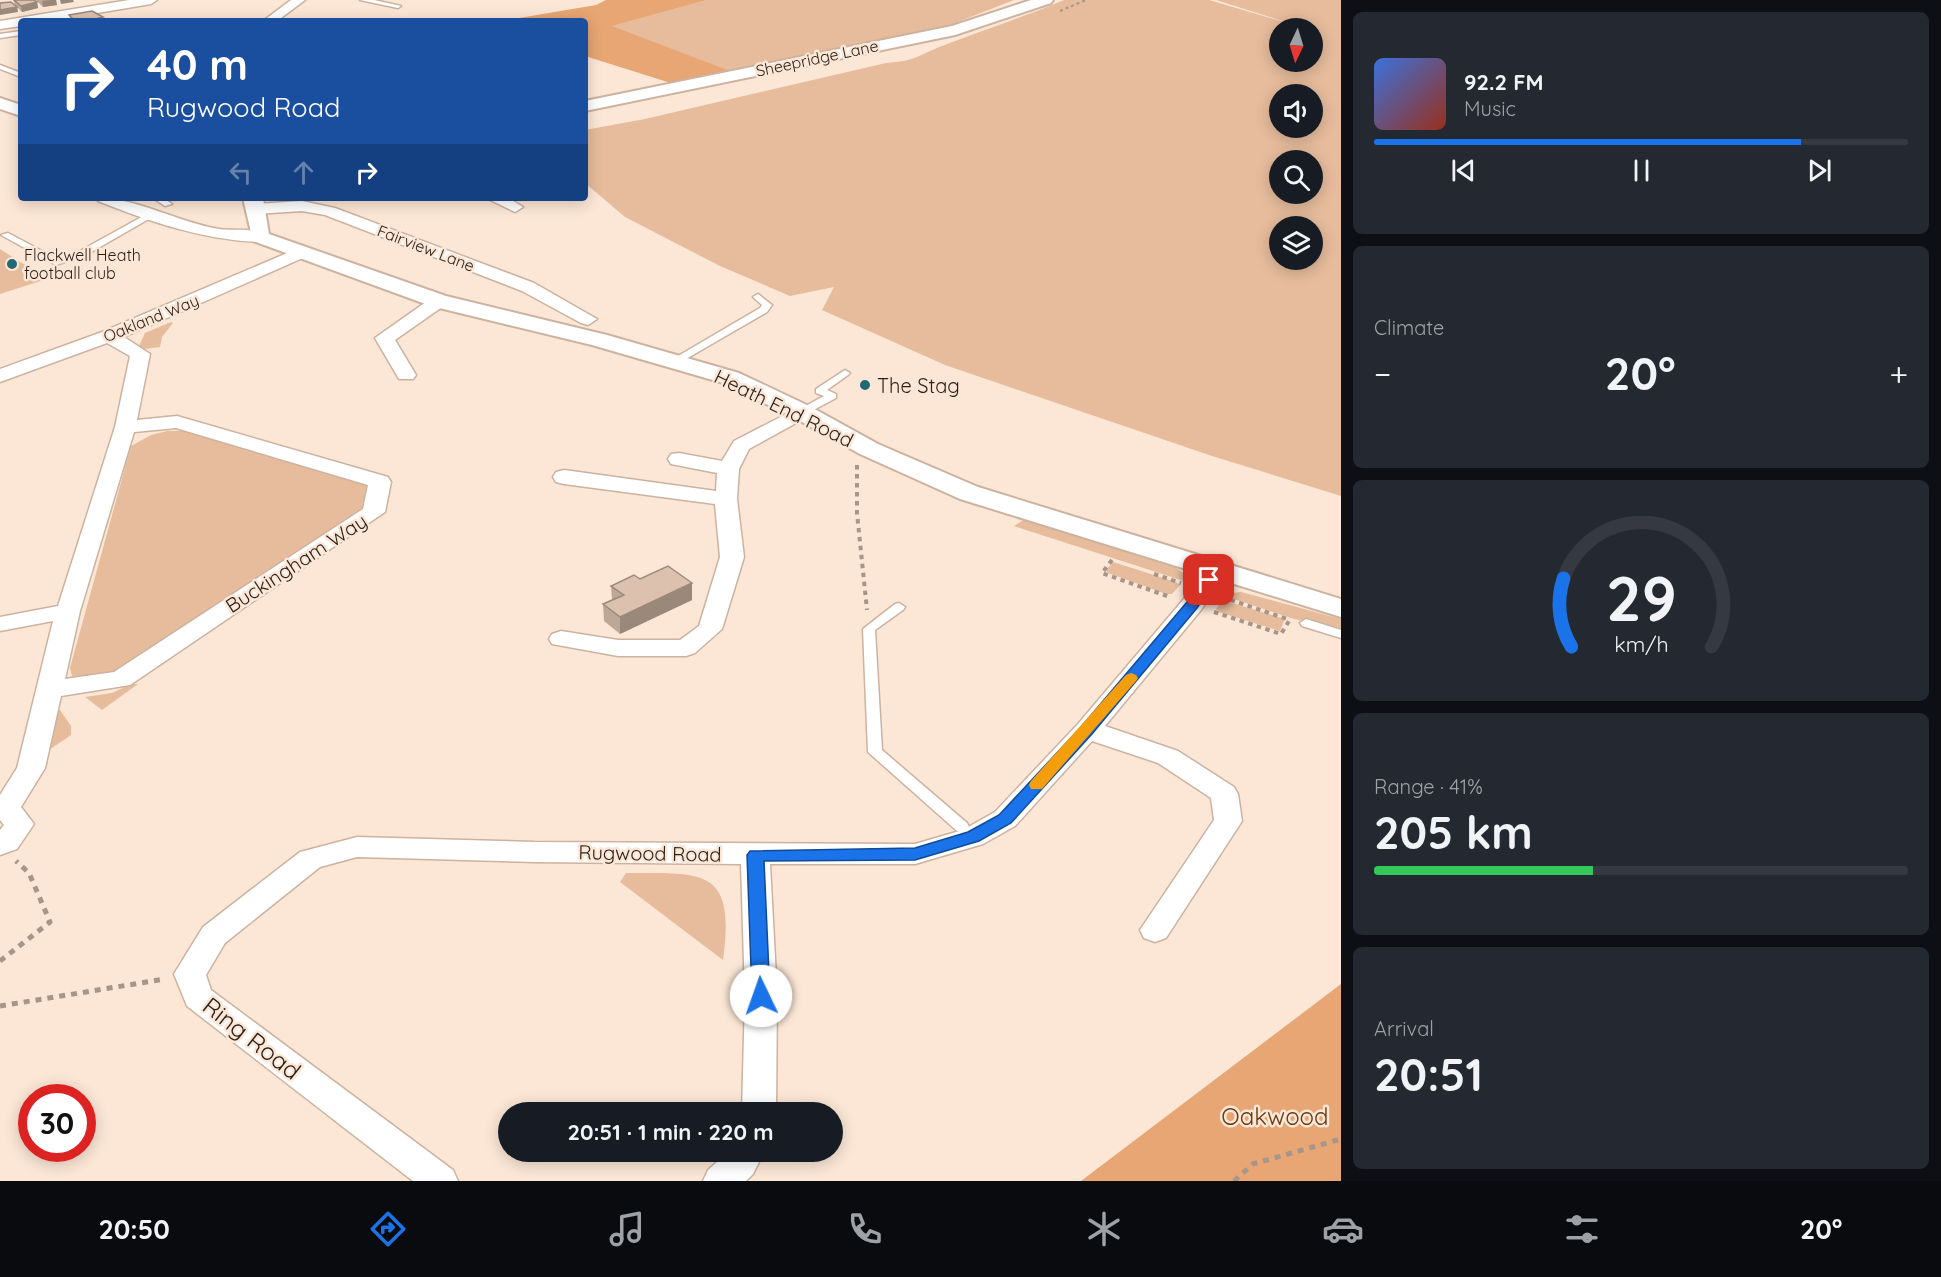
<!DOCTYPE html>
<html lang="en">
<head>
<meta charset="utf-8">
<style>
	:root { --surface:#171b24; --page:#242831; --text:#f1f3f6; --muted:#9ea1a6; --line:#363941; --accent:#1a73e8 }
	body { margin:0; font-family:Quicksand,sans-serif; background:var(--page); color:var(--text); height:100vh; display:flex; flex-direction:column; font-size:22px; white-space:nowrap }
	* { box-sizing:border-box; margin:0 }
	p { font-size:20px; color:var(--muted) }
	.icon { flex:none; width:33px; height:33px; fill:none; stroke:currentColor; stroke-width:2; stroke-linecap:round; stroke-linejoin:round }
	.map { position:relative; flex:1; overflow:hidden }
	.details { display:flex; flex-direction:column; gap:12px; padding:12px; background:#0d0f14; width:600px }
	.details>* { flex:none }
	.guide { position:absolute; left:18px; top:18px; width:570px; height:183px; border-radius:6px; box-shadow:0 3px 15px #0003; background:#1a4fa0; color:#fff; overflow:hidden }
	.needle { width:39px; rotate:184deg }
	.tools { position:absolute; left:1269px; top:18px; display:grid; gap:12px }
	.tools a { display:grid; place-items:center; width:54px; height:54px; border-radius:50%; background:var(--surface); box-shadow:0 3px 15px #0003; font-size:30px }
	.speed { position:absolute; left:18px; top:1084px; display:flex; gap:12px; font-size:30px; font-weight:700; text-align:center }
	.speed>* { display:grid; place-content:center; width:78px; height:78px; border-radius:50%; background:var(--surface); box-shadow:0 3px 15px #0003; line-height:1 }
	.speed .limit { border:9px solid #d22; background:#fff; color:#111 }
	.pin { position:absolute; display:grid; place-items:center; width:51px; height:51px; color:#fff; margin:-26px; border-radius:12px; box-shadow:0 3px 9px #0006 }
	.me { position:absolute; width:66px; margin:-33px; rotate:357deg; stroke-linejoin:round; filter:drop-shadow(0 0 4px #0008) }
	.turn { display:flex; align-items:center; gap:21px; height:126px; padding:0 30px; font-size:27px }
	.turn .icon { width:78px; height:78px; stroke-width:2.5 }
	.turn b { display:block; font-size:42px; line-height:51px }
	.lanes { display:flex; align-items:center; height:57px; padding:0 30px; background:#0003; justify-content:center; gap:30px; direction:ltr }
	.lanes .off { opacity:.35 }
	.big { font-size:45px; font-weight:700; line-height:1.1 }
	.details .tile { flex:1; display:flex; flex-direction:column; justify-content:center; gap:9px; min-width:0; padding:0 21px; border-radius:9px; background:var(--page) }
	.details .dial { align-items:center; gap:0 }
	.dial svg { height:156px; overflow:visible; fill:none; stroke:var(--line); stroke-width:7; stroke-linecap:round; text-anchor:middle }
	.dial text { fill:var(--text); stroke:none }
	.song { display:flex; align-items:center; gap:18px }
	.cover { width:72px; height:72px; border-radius:9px; background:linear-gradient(135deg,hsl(220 70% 55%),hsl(10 70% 35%)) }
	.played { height:6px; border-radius:3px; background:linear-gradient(90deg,var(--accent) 80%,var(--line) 80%) }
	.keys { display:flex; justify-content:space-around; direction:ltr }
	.heat { display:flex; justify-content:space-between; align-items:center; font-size:33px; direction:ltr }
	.charge { height:9px; border-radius:4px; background:linear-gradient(90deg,#34c759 41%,var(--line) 0) }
	.trip { position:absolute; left:498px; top:1102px; width:345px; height:60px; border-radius:30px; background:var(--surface); box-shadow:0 3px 15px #0003; font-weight:700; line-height:60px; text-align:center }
	.tab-bar { display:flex; height:96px; justify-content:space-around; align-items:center; background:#090b0e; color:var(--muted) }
	.tab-bar .icon { width:42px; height:42px }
	.tab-bar .on { color:var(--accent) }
	.tab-bar b { font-size:27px; color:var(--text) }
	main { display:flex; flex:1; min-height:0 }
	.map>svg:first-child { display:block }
	.green { fill:#e6bc9c; fill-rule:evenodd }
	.forest { fill:#e7a673 }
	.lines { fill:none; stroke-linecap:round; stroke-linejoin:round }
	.service-casing { stroke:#ccb29f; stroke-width:3 }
	.minor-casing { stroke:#ccb29f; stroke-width:3 }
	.tertiary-casing { stroke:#ccb29f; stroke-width:4 }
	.path-far2 { stroke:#a69588; stroke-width:2; stroke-dasharray:3 3; stroke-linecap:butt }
	.path-far1 { stroke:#a69588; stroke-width:4; stroke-dasharray:4.5 4.5; stroke-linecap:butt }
	.path { stroke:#a69588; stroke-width:5; stroke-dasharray:6 6; stroke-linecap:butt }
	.service { fill:#fff; fill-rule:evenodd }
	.minor { fill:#fff; fill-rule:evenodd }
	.tertiary { fill:#fff; fill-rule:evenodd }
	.wall { fill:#bda796 }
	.shaded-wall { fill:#9a887a }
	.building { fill:#dcc2ae; stroke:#9a887a; stroke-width:1.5 }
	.route { fill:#1a73e8; stroke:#114b97; stroke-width:1.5 }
	.slow { fill:#f59e0b }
	.poi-dot { fill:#206a75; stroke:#fce7d6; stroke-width:2 }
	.labels { text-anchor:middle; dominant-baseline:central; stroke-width:5; stroke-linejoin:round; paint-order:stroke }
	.far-street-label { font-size:16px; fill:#291f18; stroke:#fce7d6 }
	.far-poi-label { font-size:16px; fill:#291f18; stroke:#fce7d6; text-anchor:start }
	.poi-label { font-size:20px; fill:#291f18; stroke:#fce7d6; text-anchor:start }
	.street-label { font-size:20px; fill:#291f18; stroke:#fce7d6 }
	.near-street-label { font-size:24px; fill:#291f18; stroke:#fce7d6 }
	.near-park-label { font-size:24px; fill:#673c16; stroke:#fce7d6 }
</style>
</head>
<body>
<main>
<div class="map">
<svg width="1341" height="1181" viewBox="0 0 1341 1181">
	<rect width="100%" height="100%" fill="#fce7d6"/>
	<path class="green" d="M707 0H1014L945 27 734 73 611 26Z
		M1064 0H1209L1298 26 1216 0H1341V496L1212 456 945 365 822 310 834 287 790 296 720 266 625 217 585 183V130L645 119 886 63C915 61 917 56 942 46 983 30 1024 17 1064 0ZM1280 28H1312V62H1280ZM1280 94H1312V128H1280ZM1312 160V194H1280V160ZM1280 226H1312V260H1280Z
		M0 248V249L47 279 0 294Z
		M171 322 173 323 162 337 160 347 144 349 139 346 145 333Z
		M167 431H184L362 483 377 490 376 504 109 682H80L72 676 70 668 131 446 151 435Z
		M1025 519 1169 563 1186 575 1190 583 1014 526Z
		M1113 562 1176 582 1180 585 1172 594H1166L1108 573 1106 570Z
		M1241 592 1341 619V629L1294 619 1228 597 1232 593Z
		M1222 601H1226L1285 619 1280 631 1219 612 1216 609Z
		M131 684H138L102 710 85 697 112 693Z
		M55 709 60 710 71 726V735L49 750Z
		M626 873C703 873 736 867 723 960L620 882Z"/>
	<path class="forest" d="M606 0H707L612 26 730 71 674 84 585 56V21H513V19L596 5Z
		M1341 984V1181H1081Z"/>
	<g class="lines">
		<g class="service-casing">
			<path id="service" d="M360 0H374L401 6 398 8Z
				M21 31V35L0 38V34Z
				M0 65 21 73V77L0 69Z
				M153 198H163L172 204 165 206Z
				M147 214 154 216 86 255 56 265 1 235 8 233 57 259 80 251Z
				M758 294 772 305 767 312 679 363H673V359L760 308 762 305 753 297Z
				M845 370 850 373 848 375 827 390 836 394V398L806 414H798V410L824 396 816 393V389Z
				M899 603 905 607 903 610 875 630 882 750 967 823 969 827 967 831H957L868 752 863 629 895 604Z
				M1306 619 1341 630V638L1302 626 1300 623Z"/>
		</g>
		<g class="minor-casing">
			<path id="minor" d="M129 0H157L151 4 50 21H21V26L0 29V21Z
				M291 0H305L277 21H263Z
				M96 198C138 198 177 222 219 229 231 231 261 227 269 237L260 242C203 240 151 222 98 201Z
				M486 198H508L523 207 515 212Z
				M302 201 335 208 534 283 597 319 588 325 581 323 522 291 325 215 302 211 256 214 248 209 256 204Z
				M299 248 305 249 308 253 305 257 124 337 150 354 137 420 177 416 388 477 391 482 385 512 130 685 61 696 45 768 21 807 34 824 17 849 0 855V830L4 825 0 820V795L17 768 53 621 0 631V617L58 606 115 427 130 356 107 343 0 382V369L102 332ZM176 428 368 485 363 509 114 672 65 679 80 611 134 432Z
				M439 296 445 297 448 301 445 305 395 340 416 375 413 379H399L375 338 433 297Z
				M802 406 809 408 812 412 809 416 749 449 739 469 737 499 744 557 722 629 695 653 686 656H618L552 644 549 639 552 634 561 631 618 640H680L699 626 720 557 715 504 564 484 556 482 553 477 556 472 564 470 716 491 717 473 671 464 668 459 671 454 679 453 722 461 734 441Z
				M1216 563 1224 565 1228 570 1201 610 1105 726 1178 751 1234 787 1238 794 1242 821 1166 938 1155 942 1144 938 1140 930 1214 820 1211 798 1158 763 1092 741 1015 826 983 844 915 864H770L777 996 776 1113H742L745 996 741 864 534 862 357 857 320 867 225 943 206 975 211 990 453 1170 458 1181H413L187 1006 174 974 203 927 300 852 357 837 534 842 915 844 963 830 995 812 1078 724 1183 600 1208 565Z
				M728 1152H764L753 1174 746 1181H703L708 1170Z"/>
		</g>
		<g class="tertiary-casing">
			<path id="tertiary" d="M1031 0H1053L1051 3 955 35 585 111V101L952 26Z
				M0 98 21 105V116L0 109Z
				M243 198H263L269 234 446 296 607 335 739 373 811 407 878 444 978 487 1341 599V617L960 499 860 454 793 417 723 383 592 345 431 306 253 241Z"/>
		</g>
		<path class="path-far2" d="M1060 11 1086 0"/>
		<path class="path-far1" d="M857 465V513L867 610
			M1112 560 1102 573 1170 597
			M1154 574 1181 583
			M1222 597 1290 620
			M1214 612 1281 634 1289 621"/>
		<path class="path" d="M0 961 50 922 29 873 16 861
			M0 1006 165 979
			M1234 1181 1253 1164 1341 1139"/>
		<use href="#service" class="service"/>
		<use href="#minor" class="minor"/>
		<use href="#tertiary" class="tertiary"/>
	</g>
	<path class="wall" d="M13 0 37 2 38 8 22 12 17 7 18 12Z
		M36 0H56L57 5 43 7Z
		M640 579 692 600 620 634 604 621 603 604 612 600 611 586Z"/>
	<path class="shaded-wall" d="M51 0H56L57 5 43 7 42 1Z
		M60 0H73L74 2 61 4Z
		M37 2 38 8 22 12 21 6Z
		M17 7 18 12 0 15V10Z
		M103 17 104 21H91L99 18Z
		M692 583V600L620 634V617Z"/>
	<path class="building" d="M14 0H34L37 2 21 6Z
		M11 2 17 7 0 10V3Z
		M92 11 103 17 99 18 101 19 91 21H75L69 15Z
		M668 566 692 583 620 617 603 604 624 595 611 586 634 575 640 579Z"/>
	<path class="route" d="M1209 576 1216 580 1197 608 1092 734 1011 823 979 841 915 860 764 861 770 996 768 1001H755L752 996 747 855 750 851 915 848 968 832 999 815 1081 727 1187 602 1204 577Z"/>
	<path class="slow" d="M1131 673 1136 675 1138 678 1136 681 1042 789H1031L1029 785 1031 781 1126 675Z"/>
	<g class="poi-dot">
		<circle cx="12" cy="264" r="6"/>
		<circle cx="865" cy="385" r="6"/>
	</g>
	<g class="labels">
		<g class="far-street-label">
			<text transform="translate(817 58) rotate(-12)">Sheepridge Lane</text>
			<text transform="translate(426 248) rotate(21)">Fairview Lane</text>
			<text transform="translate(151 318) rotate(-22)">Oakland Way</text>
		</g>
		<g class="far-poi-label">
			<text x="24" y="255">Flackwell Heath<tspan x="24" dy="18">football club</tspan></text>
		</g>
		<g class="poi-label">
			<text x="877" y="385">The Stag</text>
		</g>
		<g class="street-label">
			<text transform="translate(784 408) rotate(26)">Heath End Road</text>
			<text transform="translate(296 563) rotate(-33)">Buckingham Way</text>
			<text transform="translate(650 853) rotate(1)">Rugwood Road</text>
		</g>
		<g class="near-street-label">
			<text transform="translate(252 1038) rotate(38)">Ring Road</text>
		</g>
		<g class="near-park-label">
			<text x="1275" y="1116">Oakwood</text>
		</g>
	</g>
</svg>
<div class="tools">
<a><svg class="needle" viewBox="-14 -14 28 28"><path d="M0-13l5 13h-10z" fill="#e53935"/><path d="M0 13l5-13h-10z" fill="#9ea1a6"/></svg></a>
<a><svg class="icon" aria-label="sound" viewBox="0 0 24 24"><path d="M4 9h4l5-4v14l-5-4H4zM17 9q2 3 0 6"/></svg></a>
<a><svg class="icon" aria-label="search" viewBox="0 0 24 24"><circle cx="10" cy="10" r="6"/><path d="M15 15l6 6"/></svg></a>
<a><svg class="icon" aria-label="layers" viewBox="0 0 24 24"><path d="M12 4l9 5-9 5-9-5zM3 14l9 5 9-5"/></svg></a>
</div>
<div class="speed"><div class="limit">30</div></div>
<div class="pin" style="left:1209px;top:580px;background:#d93025"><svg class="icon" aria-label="arrive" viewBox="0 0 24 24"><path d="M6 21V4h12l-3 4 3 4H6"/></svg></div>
<svg class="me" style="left:761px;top:996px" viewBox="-20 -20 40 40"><circle r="19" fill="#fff"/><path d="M0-13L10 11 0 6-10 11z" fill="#1a73e8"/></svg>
<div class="trip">20:51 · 1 min · 220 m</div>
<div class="guide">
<div class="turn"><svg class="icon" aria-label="right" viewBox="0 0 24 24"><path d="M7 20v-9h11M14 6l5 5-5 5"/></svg><div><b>40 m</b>Rugwood Road</div></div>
<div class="lanes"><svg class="icon off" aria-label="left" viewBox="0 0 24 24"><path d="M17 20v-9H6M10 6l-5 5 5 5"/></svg><svg class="icon off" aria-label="ahead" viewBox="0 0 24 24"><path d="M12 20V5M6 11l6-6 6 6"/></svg><svg class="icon" aria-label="right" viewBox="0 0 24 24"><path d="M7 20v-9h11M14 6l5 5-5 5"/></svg></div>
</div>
</div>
<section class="details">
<div class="tile">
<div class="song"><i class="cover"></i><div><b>92.2 FM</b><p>Music</p></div></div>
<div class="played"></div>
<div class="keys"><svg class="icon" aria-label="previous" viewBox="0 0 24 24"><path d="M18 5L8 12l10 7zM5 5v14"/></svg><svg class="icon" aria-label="pause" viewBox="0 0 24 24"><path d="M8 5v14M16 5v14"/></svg><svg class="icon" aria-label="next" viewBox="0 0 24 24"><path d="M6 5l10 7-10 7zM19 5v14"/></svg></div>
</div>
<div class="tile"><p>Climate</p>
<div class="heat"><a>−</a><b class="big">20°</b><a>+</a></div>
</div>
<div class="tile dial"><svg viewBox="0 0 100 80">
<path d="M14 69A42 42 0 1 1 86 69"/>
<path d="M14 69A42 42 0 0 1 10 34" stroke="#1a73e8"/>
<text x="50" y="56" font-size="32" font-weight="700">29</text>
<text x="50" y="72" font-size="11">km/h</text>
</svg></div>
<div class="tile"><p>Range · 41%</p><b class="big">205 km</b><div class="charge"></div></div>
<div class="tile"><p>Arrival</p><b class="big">20:51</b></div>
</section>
</main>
<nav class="tab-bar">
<b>20:50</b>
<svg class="icon on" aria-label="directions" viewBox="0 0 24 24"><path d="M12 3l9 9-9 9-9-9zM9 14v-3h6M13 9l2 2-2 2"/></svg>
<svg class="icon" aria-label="music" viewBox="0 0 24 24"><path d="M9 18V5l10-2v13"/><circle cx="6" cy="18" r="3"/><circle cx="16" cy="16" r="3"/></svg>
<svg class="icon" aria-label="phone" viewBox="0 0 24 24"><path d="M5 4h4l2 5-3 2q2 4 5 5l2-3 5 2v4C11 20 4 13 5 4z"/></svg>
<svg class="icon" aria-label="climate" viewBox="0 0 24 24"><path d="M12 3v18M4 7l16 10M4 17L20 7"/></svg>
<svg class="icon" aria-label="car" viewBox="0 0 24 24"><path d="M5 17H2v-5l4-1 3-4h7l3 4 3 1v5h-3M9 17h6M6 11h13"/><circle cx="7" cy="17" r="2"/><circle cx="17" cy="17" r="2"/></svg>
<svg class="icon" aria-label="filters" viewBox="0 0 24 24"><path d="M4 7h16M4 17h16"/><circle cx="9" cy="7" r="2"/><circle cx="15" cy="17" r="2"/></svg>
<b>20°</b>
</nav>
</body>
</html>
